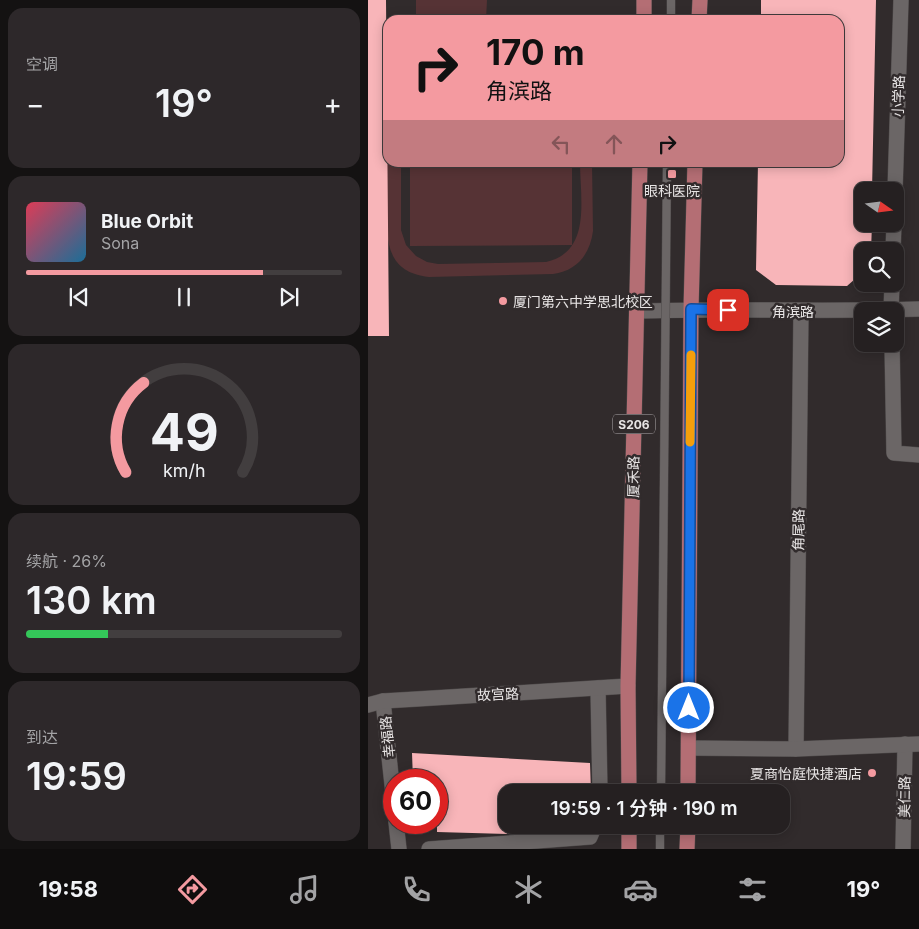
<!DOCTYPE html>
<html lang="zh">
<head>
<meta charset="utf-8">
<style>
	:root { --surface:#252021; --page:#2d282a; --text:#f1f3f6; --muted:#a3a3a5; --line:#423e3f; --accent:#f49aa0 }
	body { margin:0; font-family:Inter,"Noto Sans SC",sans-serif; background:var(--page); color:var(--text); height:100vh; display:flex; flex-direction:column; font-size:19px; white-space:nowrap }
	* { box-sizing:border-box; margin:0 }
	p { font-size:16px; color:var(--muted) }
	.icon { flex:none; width:28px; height:28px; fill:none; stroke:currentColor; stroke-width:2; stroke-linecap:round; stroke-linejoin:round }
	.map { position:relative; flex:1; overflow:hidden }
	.panel { display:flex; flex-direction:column; gap:8px; padding:8px; background:#141212; width:368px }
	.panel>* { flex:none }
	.guide { position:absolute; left:15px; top:15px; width:461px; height:152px; border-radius:15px; box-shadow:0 2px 12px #0003,0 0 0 1px var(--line); background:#f49aa0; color:#111; overflow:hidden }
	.needle { width:32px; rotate:104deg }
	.fabs { position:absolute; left:486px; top:182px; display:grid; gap:10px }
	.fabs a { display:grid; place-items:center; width:50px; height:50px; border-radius:10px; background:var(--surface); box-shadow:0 2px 12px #0003,0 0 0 1px var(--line); font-size:25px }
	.speed { position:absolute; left:15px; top:769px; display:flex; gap:10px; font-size:25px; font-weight:700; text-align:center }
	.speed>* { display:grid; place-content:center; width:65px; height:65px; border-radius:50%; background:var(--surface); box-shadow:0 2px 12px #0003,0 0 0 1px var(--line); line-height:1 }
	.speed .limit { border:8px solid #d22; background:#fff; color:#111 }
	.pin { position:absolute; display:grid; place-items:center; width:42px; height:42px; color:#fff; margin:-21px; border-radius:10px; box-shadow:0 2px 8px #0006 }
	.me { position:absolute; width:55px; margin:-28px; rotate:0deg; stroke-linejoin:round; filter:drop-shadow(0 0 4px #0008) }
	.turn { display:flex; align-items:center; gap:18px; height:105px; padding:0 20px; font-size:22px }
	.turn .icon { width:65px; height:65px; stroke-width:2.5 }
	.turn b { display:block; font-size:35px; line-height:42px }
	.lanes { display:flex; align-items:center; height:48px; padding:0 20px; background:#0003; justify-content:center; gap:25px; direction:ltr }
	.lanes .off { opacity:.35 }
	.big { font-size:38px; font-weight:600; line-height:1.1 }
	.panel .tile { flex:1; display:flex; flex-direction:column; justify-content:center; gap:8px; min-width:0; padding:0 18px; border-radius:15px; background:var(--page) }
	.panel .dial { align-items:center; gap:0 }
	.dial svg { height:130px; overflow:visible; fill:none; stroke:var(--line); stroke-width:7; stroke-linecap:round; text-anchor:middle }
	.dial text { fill:var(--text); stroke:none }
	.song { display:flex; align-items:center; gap:15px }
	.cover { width:60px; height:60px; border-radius:8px; background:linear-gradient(135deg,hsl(350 70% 55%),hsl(200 70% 35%)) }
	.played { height:5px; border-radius:2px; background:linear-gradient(90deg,var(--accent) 75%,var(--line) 75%) }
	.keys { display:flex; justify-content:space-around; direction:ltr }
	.heat { display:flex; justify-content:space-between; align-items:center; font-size:28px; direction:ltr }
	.charge { height:8px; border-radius:4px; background:linear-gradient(90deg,#34c759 26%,var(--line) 0) }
	.trip { position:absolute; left:130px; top:784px; width:292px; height:50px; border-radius:15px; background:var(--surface); box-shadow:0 2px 12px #0003,0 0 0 1px var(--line); font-weight:600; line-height:50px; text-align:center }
	.tab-bar { display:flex; height:80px; justify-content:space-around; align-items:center; background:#0f0d0d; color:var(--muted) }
	.tab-bar .icon { width:35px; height:35px }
	.tab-bar .on { color:var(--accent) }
	.tab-bar b { font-size:22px; color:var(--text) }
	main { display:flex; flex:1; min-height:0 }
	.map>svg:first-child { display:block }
	.green { fill:#563335 }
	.building { fill:#f8b5b9 }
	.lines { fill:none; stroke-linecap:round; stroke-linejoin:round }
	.service-casing { stroke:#4e4a4a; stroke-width:9 }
	.minor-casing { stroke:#4e4a4a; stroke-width:16 }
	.tertiary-casing { stroke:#4e4a4a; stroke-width:16 }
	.primary-casing { stroke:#4e4a4a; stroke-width:16 }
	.service { stroke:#6b6666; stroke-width:8 }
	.minor { stroke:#6b6666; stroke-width:15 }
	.tertiary { stroke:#6b6666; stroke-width:15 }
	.primary { stroke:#b46e74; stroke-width:15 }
	.service-bridge-casing { stroke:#4e4a4a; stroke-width:9; stroke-linecap:butt }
	.service-bridge { stroke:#6b6666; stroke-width:8 }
	.route-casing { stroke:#114b97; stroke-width:12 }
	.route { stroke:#1a73e8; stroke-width:9 }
	.slow { stroke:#f59e0b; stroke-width:9 }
	.poi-dot { fill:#f49aa0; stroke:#312b2c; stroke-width:2 }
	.labels { text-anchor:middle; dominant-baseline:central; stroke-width:5; stroke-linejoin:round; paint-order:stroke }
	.shield { fill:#312b2c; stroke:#b1adae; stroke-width:1 }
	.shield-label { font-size:12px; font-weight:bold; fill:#e8e5e5 }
	.street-label { font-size:14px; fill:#e8e5e5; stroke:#312b2c }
	.poi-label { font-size:14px; fill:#e8e5e5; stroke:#312b2c }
</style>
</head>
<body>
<main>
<section class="panel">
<div class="tile"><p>空调</p>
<div class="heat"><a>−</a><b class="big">19°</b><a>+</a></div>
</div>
<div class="tile">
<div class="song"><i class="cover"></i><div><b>Blue Orbit</b><p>Sona</p></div></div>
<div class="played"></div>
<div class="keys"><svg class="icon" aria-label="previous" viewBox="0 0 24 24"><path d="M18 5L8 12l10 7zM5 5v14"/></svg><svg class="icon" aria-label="pause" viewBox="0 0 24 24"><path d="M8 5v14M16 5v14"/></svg><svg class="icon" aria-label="next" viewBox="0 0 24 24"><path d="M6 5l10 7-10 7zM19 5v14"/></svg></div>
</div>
<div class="tile dial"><svg viewBox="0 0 100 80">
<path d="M14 69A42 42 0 1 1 86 69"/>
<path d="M14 69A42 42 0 0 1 25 14" stroke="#f49aa0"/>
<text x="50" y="56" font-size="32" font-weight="700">49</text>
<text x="50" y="72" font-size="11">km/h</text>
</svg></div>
<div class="tile"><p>续航 · 26%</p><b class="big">130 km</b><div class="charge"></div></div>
<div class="tile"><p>到达</p><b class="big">19:59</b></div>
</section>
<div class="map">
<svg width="552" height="849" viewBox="0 0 552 849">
	<rect width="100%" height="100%" fill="#312b2c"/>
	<path class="green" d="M48 0H119L118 20H48Z
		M20 131V162L33 163V230L38 245 48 256 59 262 70 264 178 262C224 252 212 199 212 162L224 163 225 231C222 254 209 271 185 274L61 277C16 272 19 238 18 203 18 182 18 161 18 141Z
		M42 163H204V245L42 246Z"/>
	<path class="building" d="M0 0H18L21 336H0Z
		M393 0H508L504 191H495V224H504L503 251H495V272L479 286 408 285 388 270 390 162H471V20H393Z
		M44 753 222 763 223 792H139V834L69 832V780H45Z"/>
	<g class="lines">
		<g class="service-casing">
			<path id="service" d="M303 20V0
				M292 849V825"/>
		</g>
		<g class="minor-casing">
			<path id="minor" d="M527 191 533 0
				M525 251 526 224
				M523 311 524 284
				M524 344 526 453 552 455
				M230 688 232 792
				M15 701 26 803
				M428 749 433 311
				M28 822 31 849
				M61 849 222 837 227 825
				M535 849 537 744"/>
		</g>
		<g class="tertiary-casing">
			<path id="tertiary" d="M269 311C363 308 457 312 552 309
				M0 705 15 701 49 699 260 686
				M321 748 428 749 552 744"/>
		</g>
		<g class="primary-casing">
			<path id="primary" d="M276 20V0
				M331 20 332 0
				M261 792 260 686 272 162
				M320 792 323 309 327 162
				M261 825V849
				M319 849 320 825"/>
		</g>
		<use href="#service" class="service"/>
		<use href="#minor" class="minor"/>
		<use href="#tertiary" class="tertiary"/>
		<use href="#primary" class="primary"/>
		<g class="service-bridge-casing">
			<path id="service-bridge" d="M293 792 299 162"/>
		</g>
		<use href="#service-bridge" class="service-bridge"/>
	</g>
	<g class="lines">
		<g class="route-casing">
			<path id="route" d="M321 708 323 309 360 310"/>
		</g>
		<use href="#route" class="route"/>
		<path class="slow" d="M322 442 323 355"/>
	</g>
	<g class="poi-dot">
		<rect x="299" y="169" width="10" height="10" rx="2.5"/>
		<circle cx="135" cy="301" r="5"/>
		<circle cx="504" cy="773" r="5"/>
	</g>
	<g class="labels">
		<rect class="shield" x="245" y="414.5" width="42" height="19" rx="4"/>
		<g class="shield-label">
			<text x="266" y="424">S206</text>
		</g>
		<g class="street-label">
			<text transform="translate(530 96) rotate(-88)">小学路</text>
			<text x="425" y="311">角滨路</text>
			<text transform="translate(265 477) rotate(-89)">厦禾路</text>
			<text transform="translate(430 530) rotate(-89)">角尾路</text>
			<text transform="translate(130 694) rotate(-3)">故宫路</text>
			<text transform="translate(19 737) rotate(-96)">幸福路</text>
			<text transform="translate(536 797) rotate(-89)">美仁路</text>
		</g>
		<g class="poi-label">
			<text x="304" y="190">眼科医院</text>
			<text x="145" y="301" text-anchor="start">厦门第六中学思北校区</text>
			<text x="494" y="773" text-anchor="end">夏商怡庭快捷酒店</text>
		</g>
	</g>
</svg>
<div class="fabs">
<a><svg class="needle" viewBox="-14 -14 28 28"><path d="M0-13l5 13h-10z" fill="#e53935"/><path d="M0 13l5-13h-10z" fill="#a3a3a5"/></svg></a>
<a><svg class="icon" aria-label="search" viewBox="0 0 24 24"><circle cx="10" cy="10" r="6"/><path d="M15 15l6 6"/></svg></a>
<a><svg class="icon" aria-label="layers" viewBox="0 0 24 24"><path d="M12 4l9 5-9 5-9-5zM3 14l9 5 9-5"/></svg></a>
</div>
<div class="speed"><div class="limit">60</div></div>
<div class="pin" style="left:360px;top:310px;background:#d93025"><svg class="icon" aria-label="arrive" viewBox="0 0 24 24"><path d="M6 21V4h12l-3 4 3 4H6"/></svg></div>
<svg class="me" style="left:321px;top:708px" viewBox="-20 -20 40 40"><circle r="17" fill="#1a73e8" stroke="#fff" stroke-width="3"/><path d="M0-11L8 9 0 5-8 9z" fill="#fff"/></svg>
<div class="trip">19:59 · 1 分钟 · 190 m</div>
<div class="guide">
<div class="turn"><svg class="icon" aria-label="right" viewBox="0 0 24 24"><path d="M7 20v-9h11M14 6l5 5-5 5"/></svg><div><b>170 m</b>角滨路</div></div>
<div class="lanes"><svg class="icon off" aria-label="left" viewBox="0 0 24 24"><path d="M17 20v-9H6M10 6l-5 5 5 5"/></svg><svg class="icon off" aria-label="ahead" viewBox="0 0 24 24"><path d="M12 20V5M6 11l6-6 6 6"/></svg><svg class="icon" aria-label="right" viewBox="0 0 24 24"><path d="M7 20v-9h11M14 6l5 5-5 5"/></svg></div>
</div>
</div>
</main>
<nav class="tab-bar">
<b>19:58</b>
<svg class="icon on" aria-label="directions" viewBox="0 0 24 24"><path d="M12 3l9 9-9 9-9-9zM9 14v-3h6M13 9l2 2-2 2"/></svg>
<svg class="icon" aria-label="music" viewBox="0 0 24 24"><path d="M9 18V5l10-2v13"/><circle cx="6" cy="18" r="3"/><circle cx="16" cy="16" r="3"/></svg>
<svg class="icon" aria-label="phone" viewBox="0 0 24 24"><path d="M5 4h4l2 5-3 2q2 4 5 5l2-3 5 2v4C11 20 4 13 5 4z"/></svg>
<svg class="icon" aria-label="climate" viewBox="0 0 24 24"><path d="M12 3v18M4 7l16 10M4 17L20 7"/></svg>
<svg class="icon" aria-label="car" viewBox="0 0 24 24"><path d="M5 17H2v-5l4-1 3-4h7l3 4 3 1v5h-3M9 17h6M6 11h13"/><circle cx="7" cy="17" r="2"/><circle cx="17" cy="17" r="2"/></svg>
<svg class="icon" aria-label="filters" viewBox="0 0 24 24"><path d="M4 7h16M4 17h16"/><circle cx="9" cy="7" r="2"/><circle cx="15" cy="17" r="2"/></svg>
<b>19°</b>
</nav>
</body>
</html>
